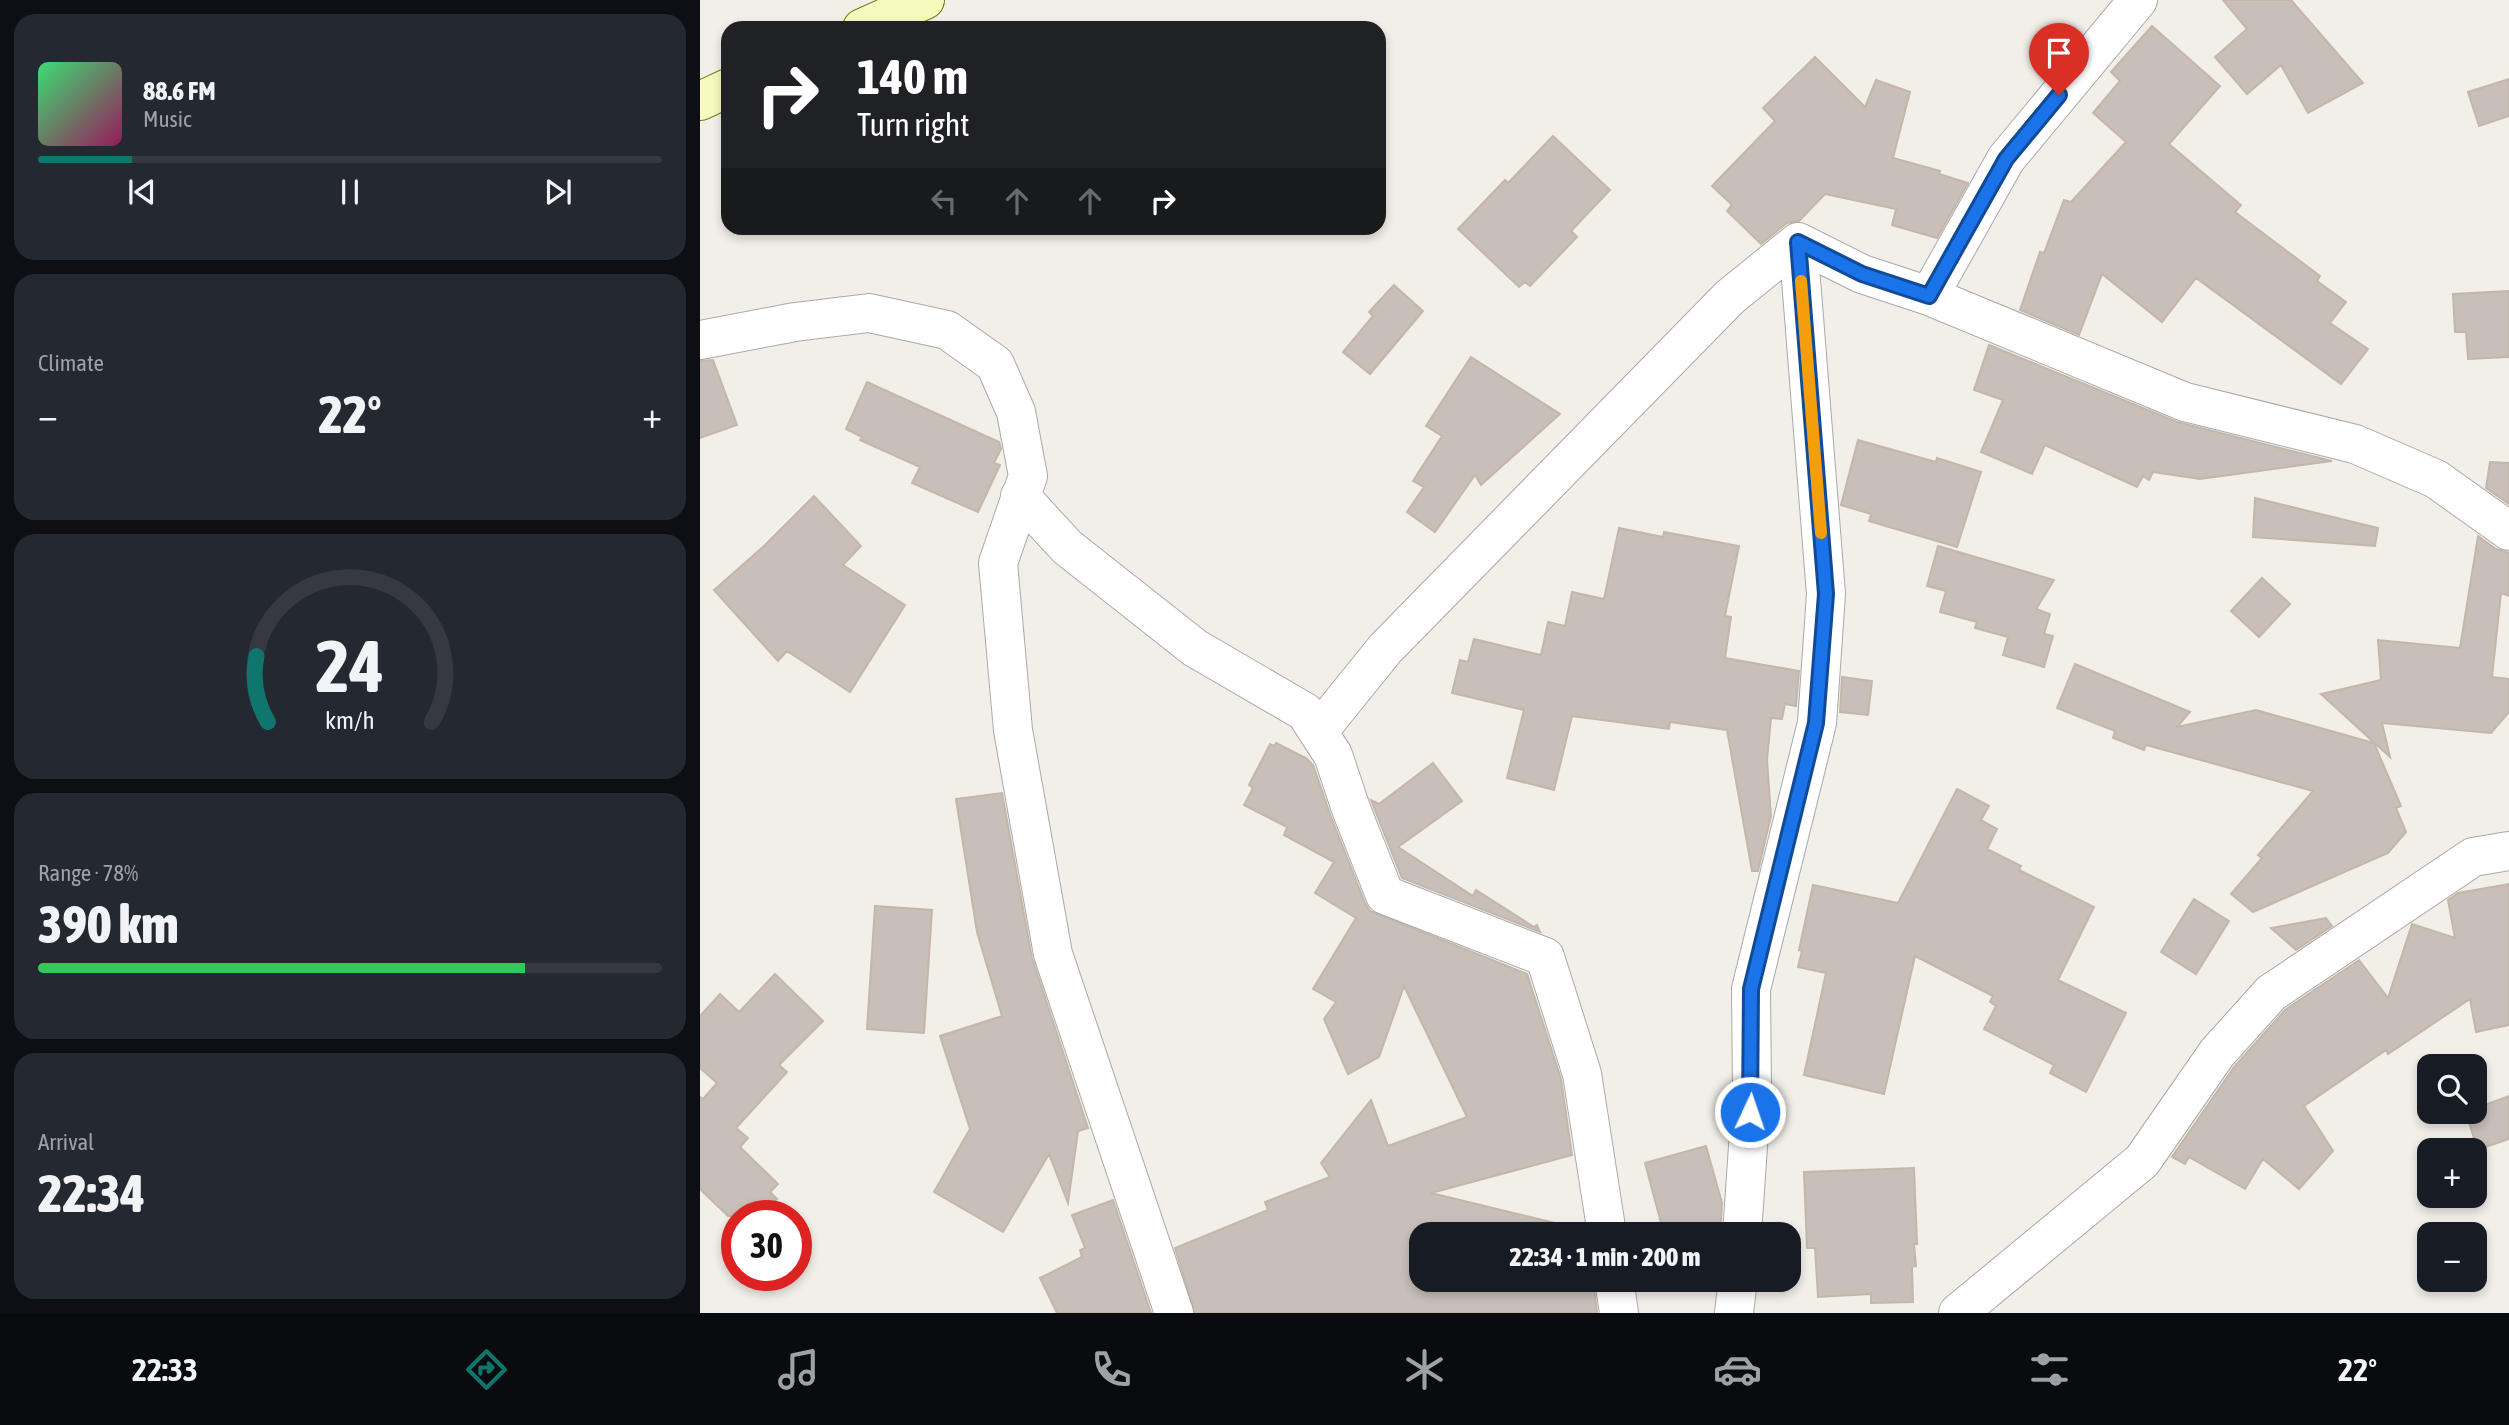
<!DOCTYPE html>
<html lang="en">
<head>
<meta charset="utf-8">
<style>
	:root { --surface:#171b24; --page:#242831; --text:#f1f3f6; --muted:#9ea1a6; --line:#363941; --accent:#0f766e }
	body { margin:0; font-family:"Asap Condensed",sans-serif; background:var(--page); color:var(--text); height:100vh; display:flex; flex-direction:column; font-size:26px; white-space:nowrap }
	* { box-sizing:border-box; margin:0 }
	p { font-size:23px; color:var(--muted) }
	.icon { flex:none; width:38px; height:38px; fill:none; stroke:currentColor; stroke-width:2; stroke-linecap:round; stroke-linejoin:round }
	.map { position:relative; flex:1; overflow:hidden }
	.details { display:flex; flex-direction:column; gap:14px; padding:14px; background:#0d0f14; width:700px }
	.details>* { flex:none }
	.top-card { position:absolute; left:21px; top:21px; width:665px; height:214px; border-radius:21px; box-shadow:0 4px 10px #0003; background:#202124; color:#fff; overflow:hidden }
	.buttons { position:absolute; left:1717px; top:1054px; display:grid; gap:14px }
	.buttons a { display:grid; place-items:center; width:70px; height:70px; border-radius:14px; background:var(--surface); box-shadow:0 4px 10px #0003; font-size:35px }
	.speed { position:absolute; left:21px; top:1200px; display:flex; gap:14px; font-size:35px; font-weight:700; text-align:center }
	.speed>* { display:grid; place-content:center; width:91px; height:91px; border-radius:50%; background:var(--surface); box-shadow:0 4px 10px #0003; line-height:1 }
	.speed .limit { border:10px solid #d22; background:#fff; color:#111 }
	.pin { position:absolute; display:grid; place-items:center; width:60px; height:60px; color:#fff; margin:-72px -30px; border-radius:50% 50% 50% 0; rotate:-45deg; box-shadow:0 0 7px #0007 }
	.pin .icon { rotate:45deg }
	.me { position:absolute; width:77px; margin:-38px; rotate:3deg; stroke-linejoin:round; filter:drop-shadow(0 0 5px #0008) }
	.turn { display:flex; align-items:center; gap:24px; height:147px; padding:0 21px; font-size:32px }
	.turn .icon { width:91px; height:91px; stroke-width:2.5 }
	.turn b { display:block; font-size:49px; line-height:60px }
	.lanes { display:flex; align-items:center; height:66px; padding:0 21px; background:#0003; justify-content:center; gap:35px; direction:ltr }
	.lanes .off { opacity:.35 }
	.big { font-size:52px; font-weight:800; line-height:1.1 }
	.details .widget { flex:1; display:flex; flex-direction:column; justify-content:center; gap:10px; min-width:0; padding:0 24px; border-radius:21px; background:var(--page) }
	.details .dial { align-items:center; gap:0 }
	.dial svg { height:182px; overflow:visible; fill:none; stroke:var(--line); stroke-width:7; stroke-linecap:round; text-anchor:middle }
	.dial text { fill:var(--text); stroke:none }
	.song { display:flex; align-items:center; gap:21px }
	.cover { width:84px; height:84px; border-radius:10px; background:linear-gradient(135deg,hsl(140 70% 55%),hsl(330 70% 35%)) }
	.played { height:7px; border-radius:4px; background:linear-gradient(90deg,var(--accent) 15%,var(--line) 15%) }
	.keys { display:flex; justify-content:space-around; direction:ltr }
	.heat { display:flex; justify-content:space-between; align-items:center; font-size:38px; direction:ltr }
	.charge { height:10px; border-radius:5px; background:linear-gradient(90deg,#34c759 78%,var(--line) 0) }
	.trip { position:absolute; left:709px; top:1222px; width:392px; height:70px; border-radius:21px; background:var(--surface); box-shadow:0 4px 10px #0003; font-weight:800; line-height:70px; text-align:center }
	.dock { display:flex; height:112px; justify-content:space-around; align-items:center; background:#090b0e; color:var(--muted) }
	.dock .icon { width:49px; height:49px }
	.dock .on { color:var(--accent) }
	.dock b { font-size:32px; color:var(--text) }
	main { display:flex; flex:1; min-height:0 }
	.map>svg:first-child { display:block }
	.building { fill:#c7bfb8; stroke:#c4b6ab; stroke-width:2 }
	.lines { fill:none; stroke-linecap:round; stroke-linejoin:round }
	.minor-casing { stroke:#a9a9a9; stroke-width:40 }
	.secondary-casing { stroke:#707d05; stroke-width:40 }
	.minor { stroke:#fff; stroke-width:38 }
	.secondary { stroke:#f7fabf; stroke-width:38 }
	.route-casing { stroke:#114b97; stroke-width:18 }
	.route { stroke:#1a73e8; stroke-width:12 }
	.slow { stroke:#f59e0b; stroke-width:12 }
</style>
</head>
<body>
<main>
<section class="details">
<div class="widget">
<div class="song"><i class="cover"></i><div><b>88.6 FM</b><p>Music</p></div></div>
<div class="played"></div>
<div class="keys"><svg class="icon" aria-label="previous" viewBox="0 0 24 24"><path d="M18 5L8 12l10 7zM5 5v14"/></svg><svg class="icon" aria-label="pause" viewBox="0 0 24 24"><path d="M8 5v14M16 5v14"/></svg><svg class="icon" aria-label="next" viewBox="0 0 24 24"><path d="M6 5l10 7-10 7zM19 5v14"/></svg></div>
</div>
<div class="widget"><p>Climate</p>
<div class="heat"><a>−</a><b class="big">22°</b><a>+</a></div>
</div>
<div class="widget dial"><svg viewBox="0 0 100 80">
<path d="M14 69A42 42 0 1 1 86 69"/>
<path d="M14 69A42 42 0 0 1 9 40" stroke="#0f766e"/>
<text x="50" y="56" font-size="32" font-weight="700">24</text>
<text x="50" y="72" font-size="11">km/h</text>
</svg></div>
<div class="widget"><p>Range · 78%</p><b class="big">390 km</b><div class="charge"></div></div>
<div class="widget"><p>Arrival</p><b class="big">22:34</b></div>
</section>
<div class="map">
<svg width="1809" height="1313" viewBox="0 0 1809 1313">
	<rect width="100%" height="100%" fill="#f2efe9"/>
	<path class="building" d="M1523 0H1591L1663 83 1608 113 1581 65 1547 94 1515 57 1547 29Z
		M1452 26 1520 86 1469 144 1541 205 1535 212 1620 276 1617 281 1646 302 1630 323 1668 349 1641 384 1496 278 1462 322 1402 274 1379 335 1320 310 1340 252 1344 253 1364 200 1371 202 1426 142 1393 113 1420 81 1411 72Z
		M1115 57 1165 107 1176 80 1210 92 1193 158 1240 171 1239 174 1268 183 1237 238 1192 225 1196 209 1125 194 1099 221 1087 223 1061 244 1027 211 1032 205 1012 186 1075 121 1063 108Z
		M1809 79V116L1779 126 1768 92Z
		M853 136 910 190 871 231 877 237 830 286 825 282 819 287 758 229 805 180 808 183Z
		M694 285 723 311 670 374 643 352 673 316 669 312Z
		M1809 291V357L1768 359 1766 332H1755L1753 294Z
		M1289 345 1477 422 1632 461 1500 479 1453 472 1449 480 1443 476 1437 487 1345 445 1332 474 1281 452 1303 400 1274 390Z
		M771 357 860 414 781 485 775 475 735 532 707 512 724 487 713 481 742 436 726 426Z
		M13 360 37 425 0 438V361Z
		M167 382 299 442 301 449 294 463 300 465 278 512 212 483 220 467 160 440 162 437 146 429Z
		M1158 440 1236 462 1237 458 1281 472 1257 547 1169 521 1171 514 1141 505Z
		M1790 462 1809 463V504L1786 488Z
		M114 496 161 546 143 565 205 605 150 692 87 651 78 661 14 590 64 546Z
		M1555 498 1678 528 1675 546 1553 537Z
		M919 528 963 537 964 532 1039 546 1025 616 1031 617 1025 658 1099 671 1096 706 1085 704 1082 719 1071 718 1067 760 1071 816 1058 871H1052L1027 730 970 722 969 729 872 716 854 790 807 778 824 710 752 693 760 660 768 662 774 639 841 655 848 622 865 626 872 592 904 599Z
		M1778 536 1796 549 1809 553V596L1801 593 1792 677 1809 679V712L1791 733 1682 723 1690 757 1621 694 1681 680 1678 640 1760 648Z
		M1238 546 1354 580 1336 609 1350 614 1344 634 1353 636 1344 667 1303 655 1308 637 1275 628 1277 622 1240 612 1246 591 1227 586Z
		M1562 578 1590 604 1559 637 1531 611Z
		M1375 664 1490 712 1477 727 1556 710 1674 743 1701 806 1696 808 1706 832 1688 853 1553 912 1531 894 1562 858 1558 855 1613 791 1446 745 1444 750 1413 738 1415 731 1357 708Z
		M1142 677 1172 681 1168 715 1140 712Z
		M576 743 606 758 613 765 631 817 665 903 670 911 827 974 861 1079 872 1155 731 1193 876 1228 884 1226 885 1234H721V1279H893L897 1313H495L475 1248 568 1210 565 1202 630 1177 621 1163 671 1100 688 1146 767 1117 704 986 679 1057 648 1074 624 1019 636 1002 613 989 656 918 615 893 634 862 584 835 587 827 544 805 553 788 549 785 570 744 574 746Z
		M733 763 762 801 698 847 773 896 776 890 834 927 837 925 840 932 702 878 671 800 679 804Z
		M1257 789 1289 806 1281 820 1297 829 1287 849 1321 866 1319 870 1394 907 1358 980 1426 1013 1386 1092 1350 1073 1354 1065 1284 1029 1296 1006 1290 1002 1293 996 1215 956 1184 1094 1104 1075 1126 973 1098 967 1102 951 1099 950 1113 885 1198 903Z
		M302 793 332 958 388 1128 378 1131 368 1203 349 1154 303 1232 234 1192 270 1129 240 1036 302 1016 277 932 256 799Z
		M1809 884V1025L1776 1032 1770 999 1688 1054 1686 1050 1604 1106 1633 1151 1599 1189 1563 1159 1545 1189 1489 1157 1485 1164 1472 1157 1534 1067 1585 1010 1659 960 1688 998 1712 924 1755 938 1748 900 1758 893Z
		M1494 899 1529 921 1496 974 1461 952Z
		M175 906 232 910 224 1033 167 1029Z
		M1626 918 1632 926 1596 950 1571 928Z
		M75 974 123 1021 79 1065 87 1072 36 1128 48 1138 40 1147 78 1184 70 1192 77 1199 60 1216H28L0 1189V1097L3 1099 17 1083 0 1068V1016L20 994 39 1012Z
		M1809 1096V1139L1780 1149 1779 1145H1776L1766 1112 1774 1111V1109Z
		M1006 1146 1022 1203 1020 1234H964L945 1163Z
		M1214 1168 1217 1244H1214L1216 1266 1212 1267 1213 1302 1171 1303V1294L1118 1297 1115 1248H1107L1104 1172Z
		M413 1200 451 1313H357L340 1278 382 1257 380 1250 385 1248 372 1215Z"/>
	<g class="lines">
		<g class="minor-casing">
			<path id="minor" d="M1098 242 1162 274 1229 296 1485 402 1655 444 1736 479 1809 531
				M1229 296 1306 159 1438 0
				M0 340 95 322 169 313 247 330 295 364 316 412 328 476 298 563 313 730 353 954 474 1313
				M320 496 367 547 495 648 605 712 633 755 651 809 685 895 845 957 882 1074 907 1234
				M618 732 685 649 1030 297 1098 242
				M1042 1234 1052 1088 1051 989 1117 723 1126 594 1098 242
				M914 1279 919 1313
				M1034 1313 1038 1279
				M1258 1313 1442 1161 1517 1053 1571 993 1773 857 1809 851"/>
		</g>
		<g class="secondary-casing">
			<path id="secondary" d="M162 28 225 0
				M0 101 28 88"/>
		</g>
		<use href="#minor" class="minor"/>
		<use href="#secondary" class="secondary"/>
	</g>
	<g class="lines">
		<g class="route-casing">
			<path id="route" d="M1050 1112 1051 989 1116 723 1126 594 1098 242 1162 274 1229 296 1306 159 1359 95"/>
		</g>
		<use href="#route" class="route"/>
		<path class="slow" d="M1101 281 1121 533"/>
	</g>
</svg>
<div class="buttons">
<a><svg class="icon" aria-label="search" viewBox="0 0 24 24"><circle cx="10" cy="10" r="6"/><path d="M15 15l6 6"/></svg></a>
<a>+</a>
<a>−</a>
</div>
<div class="speed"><div class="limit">30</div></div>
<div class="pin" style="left:1359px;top:95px;background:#d93025"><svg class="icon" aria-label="arrive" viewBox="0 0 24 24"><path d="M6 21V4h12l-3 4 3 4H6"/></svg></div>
<svg class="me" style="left:1050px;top:1112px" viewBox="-20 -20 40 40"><circle r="17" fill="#1a73e8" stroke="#fff" stroke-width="3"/><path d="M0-11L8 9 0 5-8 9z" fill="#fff"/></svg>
<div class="trip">22:34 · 1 min · 200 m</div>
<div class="top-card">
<div class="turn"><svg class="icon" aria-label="right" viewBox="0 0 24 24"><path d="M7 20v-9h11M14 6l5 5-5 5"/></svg><div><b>140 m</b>Turn right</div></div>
<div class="lanes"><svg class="icon off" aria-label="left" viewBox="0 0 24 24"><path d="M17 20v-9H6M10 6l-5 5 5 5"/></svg><svg class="icon off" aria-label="ahead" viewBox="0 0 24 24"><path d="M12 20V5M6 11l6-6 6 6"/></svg><svg class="icon off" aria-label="ahead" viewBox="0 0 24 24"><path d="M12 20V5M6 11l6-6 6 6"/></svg><svg class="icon" aria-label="right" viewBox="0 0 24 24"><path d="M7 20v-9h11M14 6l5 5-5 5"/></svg></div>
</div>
</div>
</main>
<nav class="dock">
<b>22:33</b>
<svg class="icon on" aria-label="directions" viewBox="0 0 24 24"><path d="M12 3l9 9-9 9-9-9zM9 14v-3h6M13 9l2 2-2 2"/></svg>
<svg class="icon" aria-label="music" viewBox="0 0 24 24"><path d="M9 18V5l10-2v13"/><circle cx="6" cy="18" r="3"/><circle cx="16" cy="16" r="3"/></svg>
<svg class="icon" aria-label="phone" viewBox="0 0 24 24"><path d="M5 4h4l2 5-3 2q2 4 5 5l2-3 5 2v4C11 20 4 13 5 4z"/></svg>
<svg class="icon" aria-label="climate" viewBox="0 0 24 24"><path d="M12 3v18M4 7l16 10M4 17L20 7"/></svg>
<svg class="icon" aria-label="car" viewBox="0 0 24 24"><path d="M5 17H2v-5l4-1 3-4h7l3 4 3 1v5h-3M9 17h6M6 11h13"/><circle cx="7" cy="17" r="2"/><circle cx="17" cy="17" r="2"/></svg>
<svg class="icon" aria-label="filters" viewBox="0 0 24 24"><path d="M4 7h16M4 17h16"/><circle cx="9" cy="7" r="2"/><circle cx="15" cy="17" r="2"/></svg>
<b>22°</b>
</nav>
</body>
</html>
